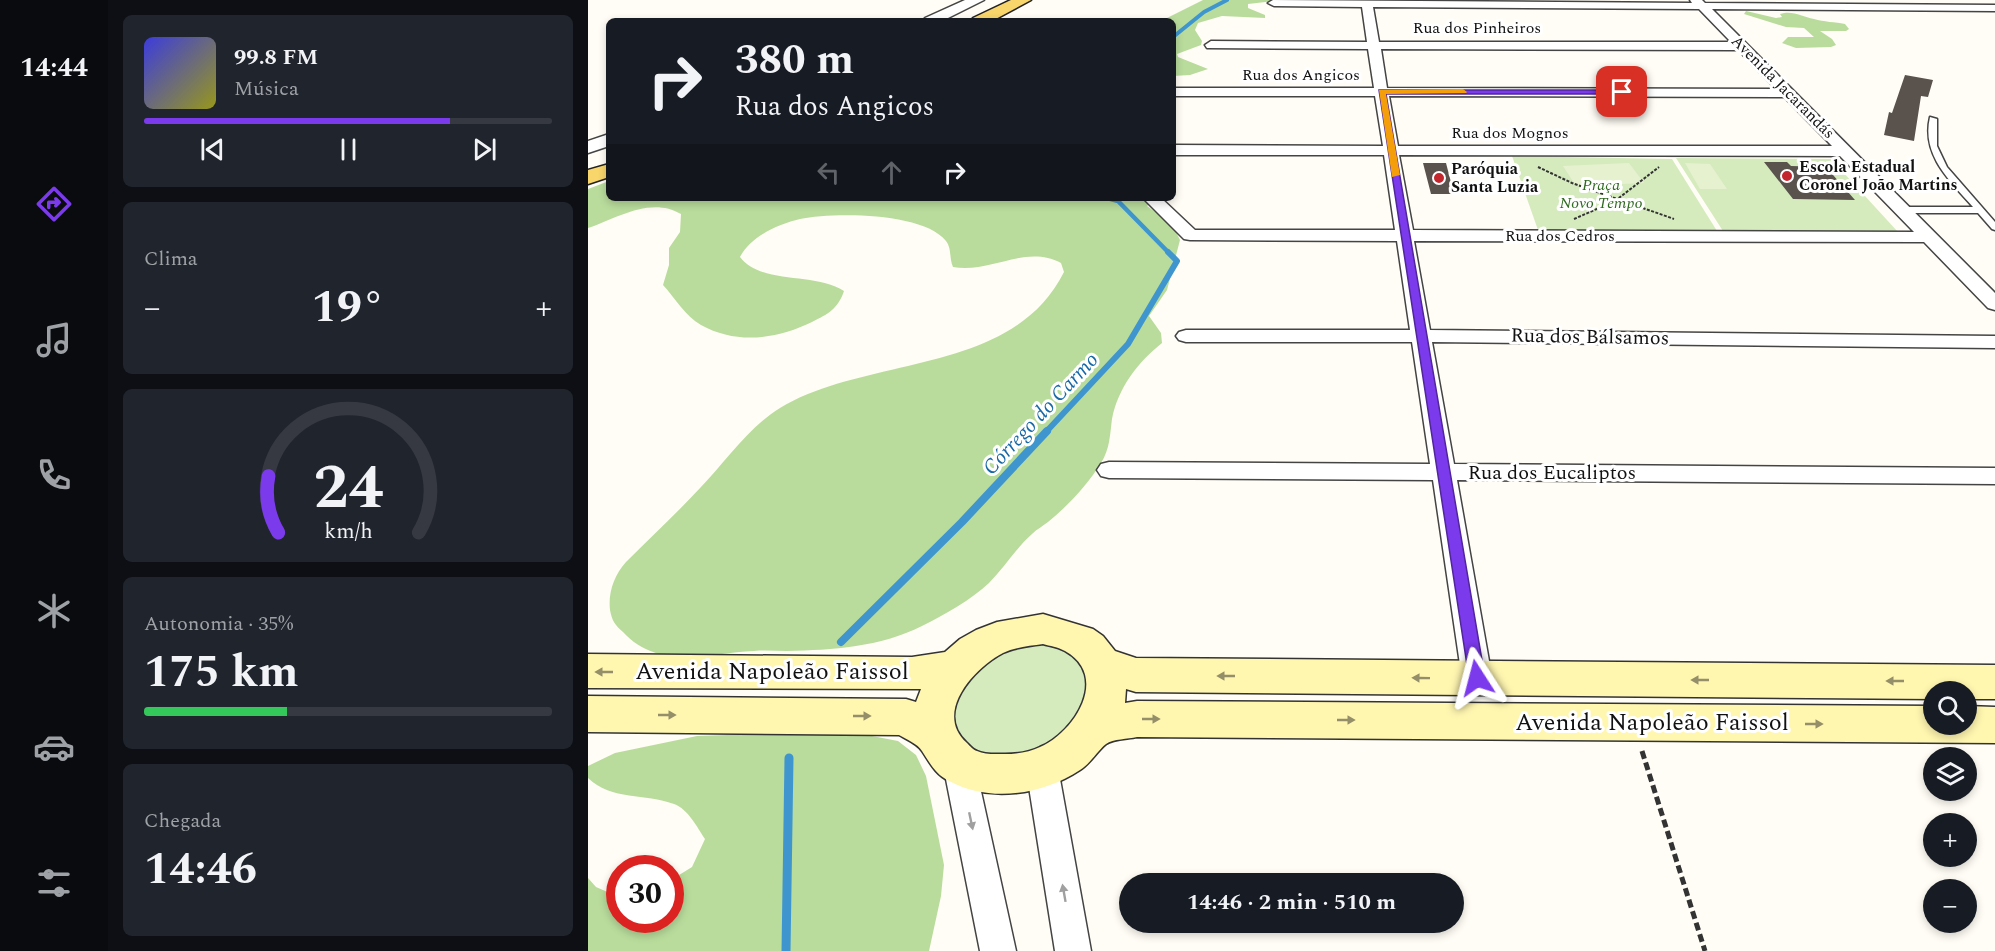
<!DOCTYPE html>
<html lang="pt">
<head>
<meta charset="utf-8">
<style>
	:root { --surface:#171b24; --page:#20242c; --text:#f1f3f6; --muted:#9ea1a6; --line:#363941; --accent:#7c3aed }
	body { margin:0; font-family:Spectral,serif; background:var(--page); color:var(--text); height:100vh; display:flex; flex-direction:column; font-size:22px; white-space:nowrap }
	* { box-sizing:border-box; margin:0 }
	p { font-size:20px; color:var(--muted) }
	.icon { flex:none; width:33px; height:33px; fill:none; stroke:currentColor; stroke-width:2; stroke-linecap:round; stroke-linejoin:round }
	.map { position:relative; flex:1; overflow:hidden }
	.sheet { display:flex; flex-direction:column; gap:15px; padding:15px; background:#0d0f14; width:480px }
	.sheet>* { flex:none }
	.guide { position:absolute; left:18px; top:18px; width:570px; height:183px; border-radius:9px; box-shadow:0 3px 9px #0003; background:#171b24; color:var(--text); overflow:hidden }
	.buttons { position:absolute; left:1335px; top:681px; display:grid; gap:12px }
	.buttons a { display:grid; place-items:center; width:54px; height:54px; border-radius:50%; background:var(--surface); box-shadow:0 3px 9px #0003; font-size:30px }
	.speed { position:absolute; left:18px; top:855px; display:flex; gap:12px; font-size:30px; font-weight:700; text-align:center }
	.speed>* { display:grid; place-content:center; width:78px; height:78px; border-radius:50%; background:var(--surface); box-shadow:0 3px 9px #0003; line-height:1 }
	.speed .limit { border:9px solid #d22; background:#fff; color:#111 }
	.pin { position:absolute; display:grid; place-items:center; width:51px; height:51px; color:#fff; margin:-26px; border-radius:12px; box-shadow:0 3px 9px #0006 }
	.me { position:absolute; width:66px; margin:-33px; rotate:351deg; stroke-linejoin:round; filter:drop-shadow(0 0 4px #0008) }
	.turn { display:flex; align-items:center; gap:21px; height:126px; padding:0 30px; font-size:27px }
	.turn .icon { width:78px; height:78px; stroke-width:2.5 }
	.turn b { display:block; font-size:42px; line-height:51px }
	.lanes { display:flex; align-items:center; height:57px; padding:0 30px; background:#0003; justify-content:center; gap:30px; direction:ltr }
	.lanes .off { opacity:.35 }
	.big { font-size:45px; font-weight:700; line-height:1.1 }
	.sheet .widget { flex:1; display:flex; flex-direction:column; justify-content:center; gap:9px; min-width:0; padding:0 21px; border-radius:9px; background:var(--page) }
	.sheet .dial { align-items:center; gap:0 }
	.dial svg { height:156px; overflow:visible; fill:none; stroke:var(--line); stroke-width:7; stroke-linecap:round; text-anchor:middle }
	.dial text { fill:var(--text); stroke:none }
	.song { display:flex; align-items:center; gap:18px }
	.cover { width:72px; height:72px; border-radius:9px; background:linear-gradient(135deg,hsl(240 70% 55%),hsl(60 70% 35%)) }
	.played { height:6px; border-radius:3px; background:linear-gradient(90deg,var(--accent) 75%,var(--line) 75%) }
	.keys { display:flex; justify-content:space-around; direction:ltr }
	.heat { display:flex; justify-content:space-between; align-items:center; font-size:33px; direction:ltr }
	.charge { height:9px; border-radius:4px; background:linear-gradient(90deg,#34c759 35%,var(--line) 0) }
	.trip { position:absolute; left:531px; top:873px; width:345px; height:60px; border-radius:30px; background:var(--surface); box-shadow:0 3px 9px #0003; font-weight:700; line-height:60px; text-align:center }
	main { display:flex; flex:1; min-height:0 }
	.tabs { display:flex; flex-direction:column; width:108px; justify-content:space-around; align-items:center; background:#090b0e; color:var(--muted) }
	.tabs .icon { width:42px; height:42px }
	.tabs .selected { color:var(--accent) }
	.tabs b { font-size:27px; color:var(--text) }
	.map>svg:first-child { display:block }
	.green { fill:#d5ebbd }
	.forest { fill:#b9dc9c }
	.pitch { fill:#e6f2cf }
	.lines { fill:none; stroke-linecap:round; stroke-linejoin:round }
	.stream-far4 { stroke:#3f96cf; stroke-width:4 }
	.stream-far3 { stroke:#3f96cf; stroke-width:4.5 }
	.stream-far2 { stroke:#3f96cf; stroke-width:6 }
	.stream-far1 { stroke:#3f96cf; stroke-width:8 }
	.stream { stroke:#3f96cf; stroke-width:9 }
	.building { fill:#5a524d }
	.service-casing { stroke:#444; stroke-width:3 }
	.minor-casing { stroke:#444; stroke-width:3 }
	.tertiary-casing { stroke:#444; stroke-width:3 }
	.secondary-casing { stroke:#333; stroke-width:3 }
	.primary-casing { stroke:#222; stroke-width:3 }
	.path-far1 { stroke:#333; stroke-width:2; stroke-dasharray:3 1.5; stroke-linecap:butt }
	.path { stroke:#333; stroke-width:5; stroke-dasharray:8 4; stroke-linecap:butt }
	.service { fill:#fff; fill-rule:evenodd }
	.minor { fill:#fff; fill-rule:evenodd }
	.tertiary { fill:#fff; fill-rule:evenodd }
	.secondary { fill:#fff6b0; fill-rule:evenodd }
	.primary { fill:#f9d66b; fill-rule:evenodd }
	.oneway { fill:#948f68 }
	.oneway2 { fill:#a0a0a0 }
	.route { fill:#7c3aed; stroke:#51269a; stroke-width:1.5 }
	.slow { fill:#f59e0b }
	.poi-dot { fill:#c4262e; stroke:#fff; stroke-width:2 }
	.labels { text-anchor:middle; dominant-baseline:central; stroke-width:6; stroke-linejoin:round; paint-order:stroke }
	.far-street-label { font-size:16px; fill:#111; stroke:#fff }
	.far-poi-label { font-size:16px; font-weight:bold; fill:#111; stroke:#fff; text-anchor:start }
	.far-park-label { font-size:16px; font-style:italic; fill:#2f6b1f; stroke:#fff }
	.street-label { font-size:20px; fill:#111; stroke:#fff }
	.water-label { font-size:21px; font-style:italic; fill:#1768a6; stroke:#fff }
	.near-street-label { font-size:24px; fill:#111; stroke:#fff }
</style>
</head>
<body>
<main>
<nav class="tabs">
<b>14:44</b>
<svg class="icon selected" aria-label="directions" viewBox="0 0 24 24"><path d="M12 3l9 9-9 9-9-9zM9 14v-3h6M13 9l2 2-2 2"/></svg>
<svg class="icon" aria-label="music" viewBox="0 0 24 24"><path d="M9 18V5l10-2v13"/><circle cx="6" cy="18" r="3"/><circle cx="16" cy="16" r="3"/></svg>
<svg class="icon" aria-label="phone" viewBox="0 0 24 24"><path d="M5 4h4l2 5-3 2q2 4 5 5l2-3 5 2v4C11 20 4 13 5 4z"/></svg>
<svg class="icon" aria-label="climate" viewBox="0 0 24 24"><path d="M12 3v18M4 7l16 10M4 17L20 7"/></svg>
<svg class="icon" aria-label="car" viewBox="0 0 24 24"><path d="M5 17H2v-5l4-1 3-4h7l3 4 3 1v5h-3M9 17h6M6 11h13"/><circle cx="7" cy="17" r="2"/><circle cx="17" cy="17" r="2"/></svg>
<svg class="icon" aria-label="filters" viewBox="0 0 24 24"><path d="M4 7h16M4 17h16"/><circle cx="9" cy="7" r="2"/><circle cx="15" cy="17" r="2"/></svg>
</nav>
<section class="sheet">
<div class="widget">
<div class="song"><i class="cover"></i><div><b>99.8 FM</b><p>Música</p></div></div>
<div class="played"></div>
<div class="keys"><svg class="icon" aria-label="previous" viewBox="0 0 24 24"><path d="M18 5L8 12l10 7zM5 5v14"/></svg><svg class="icon" aria-label="pause" viewBox="0 0 24 24"><path d="M8 5v14M16 5v14"/></svg><svg class="icon" aria-label="next" viewBox="0 0 24 24"><path d="M6 5l10 7-10 7zM19 5v14"/></svg></div>
</div>
<div class="widget"><p>Clima</p>
<div class="heat"><a>−</a><b class="big">19°</b><a>+</a></div>
</div>
<div class="widget dial"><svg viewBox="0 0 100 80">
<path d="M14 69A42 42 0 1 1 86 69"/>
<path d="M14 69A42 42 0 0 1 9 40" stroke="#7c3aed"/>
<text x="50" y="56" font-size="32" font-weight="700">24</text>
<text x="50" y="72" font-size="11">km/h</text>
</svg></div>
<div class="widget"><p>Autonomia · 35%</p><b class="big">175 km</b><div class="charge"></div></div>
<div class="widget"><p>Chegada</p><b class="big">14:46</b></div>
</section>
<div class="map">
<svg width="1407" height="951" viewBox="0 0 1407 951">
	<rect width="100%" height="100%" fill="#fffdf5"/>
	<path class="green" d="M924 156 1084 159 1129 231 950 230Z
		M1088 158 1243 159 1310 232 1135 231Z
		M460 643 485 652 505 683 485 736 405 763 368 742 362 703 367 689 414 649Z"/>
	<path class="forest" d="M615 0H694L660 4V8L677 15V18L634 16 610 23 607 30 614 41 613 45 589 54 590 57 620 69 602 75 585 76V21H573Z
		M1158 11 1188 18 1194 17 1192 14C1205 10 1214 17 1226 19 1236 22 1247 22 1257 24L1261 29 1258 31H1232L1244 39 1248 45 1243 47 1208 48 1194 43 1200 37H1226L1216 28 1198 27 1156 14Z
		M21 181V198H568L559 206 584 224 592 240 579 290 561 316 573 333 574 343C550 362 530 388 524 419 522 434 522 449 513 463 500 484 480 506 460 522 455 526 449 529 444 534 428 548 416 568 401 583 383 600 356 615 334 626 292 647 245 650 199 651 188 651 177 650 166 651 120 653 71 671 35 632 27 625 24 621 22 610 20 593 26 575 38 562 63 537 89 513 113 487 138 461 161 427 192 408 281 355 424 376 476 272L473 263C437 244 402 274 365 267 361 258 364 249 358 241 336 212 245 212 212 219 190 224 162 237 152 257 173 285 227 272 256 291 250 309 240 314 224 322 189 339 149 345 113 325 97 316 87 298 75 285L81 265V248L92 232 93 214C63 196 29 218 0 228V189Z
		M202 733 284 736 310 741 328 755 338 776 356 865 353 896 341 951H0V878L8 887 31 897 32 920H82L83 880 104 867 117 839C109 827 100 809 86 804 57 793 24 801 0 778V766L27 753 109 736Z"/>
	<path class="pitch" d="M1041 163 1056 183 988 186 975 166Z
		M1097 163 1122 164 1139 189H1112Z"/>
	<g class="lines">
		<path class="stream-far4" d="M585 37 616 12 639 0"/>
		<path class="stream-far3" d="M519 198 530 201 581 253"/>
		<path class="stream-far2" d="M457 433 540 344 589 261 580 252"/>
		<path class="stream-far1" d="M253 642 374 522 459 431"/>
		<path class="stream" d="M198 951 201 758"/>
	</g>
	<path class="building" d="M1317 75 1345 80 1340 97 1333 96 1326 141 1296 135 1301 112 1304 113Z
		M1176 162H1199L1203 166 1238 167 1267 200 1205 199Z
		M835 163H858L866 194H843Z"/>
	<g class="lines">
		<g class="service-casing">
			<path id="service" d="M1342 117 1349 119V146L1359 167 1407 222V230L1404 229 1390 213H1316L1312 210 1316 207H1385C1362 181 1333 155 1342 117Z"/>
		</g>
		<g class="minor-casing">
			<path id="minor" d="M685 0 1104 3 1102 0H1114L1117 3 1407 5V11L1124 9 1407 293V310L1400 308 1336 242 826 241 842 330 1407 336V348L844 342 866 464 1407 468V484L869 480 904 678 899 687 889 690 879 687 874 678 845 480 521 478 513 476 509 470 513 464 521 462 842 464 824 342H598L591 340 588 336 591 332 598 330H822L809 241 602 240 596 239 555 198H573L607 230H807L796 155H585V145L795 146 787 96H585V88H786L780 49 619 48 617 45 623 41 779 42 774 7 686 6 680 3ZM785 7 1111 9 1143 42H791ZM793 49 1150 50 1188 89 799 88ZM801 96 1196 97 1244 146H810ZM811 155 1252 156 1326 232 825 230Z
				M371 750 382 754 387 764 428 951H392L355 764 360 754Z
				M454 754 465 758 470 768 503 951H467L438 768 443 758Z"/>
		</g>
		<g class="tertiary-casing">
			<path id="tertiary" d="M377 0H396L354 21H335L337 18Z
				M21 134V146L0 153V141Z"/>
		</g>
		<g class="secondary-casing">
			<path id="secondary" d="M455 614 505 629 515 636 527 651 548 658 1407 665V699H1378V692H1346V699L548 692 538 689 537 703 549 701 1346 706V724H1378V706L1407 707V743L549 737C540 739 525 739 518 744 509 751 503 763 492 770 454 795 402 803 361 781 347 774 342 763 334 751 330 744 318 739 311 735L0 732V696L318 699 328 702 333 689 0 688V654L324 657 357 652 372 639 388 630 409 622ZM455 644C462 646 470 647 477 651 522 676 487 732 452 747 442 752 428 754 417 754 408 754 397 755 389 751 385 750 382 746 379 743 345 713 386 668 415 653 427 647 442 646 455 644Z"/>
		</g>
		<g class="primary-casing">
			<path id="primary" d="M423 0H443L404 21H383L385 18Z
				M21 164V177L0 184V170Z"/>
		</g>
		<path class="path-far1" d="M950 167 984 183 1086 219
			M986 219 1027 201 1071 167"/>
		<path class="path" d="M1054 751 1117 951"/>
		<use href="#service" class="service"/>
		<use href="#minor" class="minor"/>
		<use href="#tertiary" class="tertiary"/>
		<use href="#secondary" class="secondary"/>
		<use href="#primary" class="primary"/>
	</g>
	<defs><path id="oneway-solid" d="M-6-.8H1V-3.2L6.5 0L1 3.2V.8H-6Z" transform="scale(1.5)"/></defs>
	<g class="oneway">
		<use href="#oneway-solid" transform="translate(16 672) rotate(-180)"/>
		<use href="#oneway-solid" transform="translate(638 676) rotate(-180)"/>
		<use href="#oneway-solid" transform="translate(833 678) rotate(-179)"/>
		<use href="#oneway-solid" transform="translate(1112 680) rotate(-180)"/>
		<use href="#oneway-solid" transform="translate(1307 681) rotate(-180)"/>
		<use href="#oneway-solid" transform="translate(79 715)"/>
		<use href="#oneway-solid" transform="translate(274 716)"/>
		<use href="#oneway-solid" transform="translate(563 719)"/>
		<use href="#oneway-solid" transform="translate(758 720)"/>
		<use href="#oneway-solid" transform="translate(1226 724)"/>
	</g>
	<g class="oneway2">
		<use href="#oneway-solid" transform="translate(383 821) rotate(78)"/>
		<use href="#oneway-solid" transform="translate(476 893) rotate(-100)"/>
	</g>
	<path class="route" d="M791 90H1034L1037 92 1034 94H798L897 678 895 683 889 685 883 683 881 678Z"/>
	<path class="slow" d="M875 89 879 92 878 93 798 94 812 175 804 177 791 90Z"/>
	<g class="poi-dot">
		<circle cx="1199" cy="176" r="6"/>
		<circle cx="851" cy="178" r="6"/>
	</g>
	<g class="labels">
		<g class="far-street-label">
			<text x="889" y="28">Rua dos Pinheiros</text>
			<text x="713" y="75">Rua dos Angicos</text>
			<text transform="translate(1195 87) rotate(45)">Avenida Jacarandás</text>
			<text x="922" y="133">Rua dos Mognos</text>
			<text x="972" y="236">Rua dos Cedros</text>
		</g>
		<g class="far-poi-label">
			<text x="1211" y="167">Escola Estadual<tspan x="1211" dy="18">Coronel João Martins</tspan></text>
			<text x="863" y="169">Paróquia<tspan x="863" dy="18">Santa Luzia</tspan></text>
		</g>
		<g class="far-park-label">
			<text x="1013" y="185">Praça<tspan x="1013" dy="18">Novo Tempo</tspan></text>
		</g>
		<g class="street-label">
			<text transform="translate(1002 337) rotate(1)">Rua dos Bálsamos</text>
			<text x="964" y="473">Rua dos Eucaliptos</text>
		</g>
		<g class="water-label">
			<text transform="translate(453 414) rotate(-47)">Córrego do Carmo</text>
		</g>
		<g class="near-street-label">
			<text x="184" y="672">Avenida Napoleão Faissol</text>
			<text x="1064" y="723">Avenida Napoleão Faissol</text>
		</g>
	</g>
</svg>
<div class="buttons">
<a><svg class="icon" aria-label="search" viewBox="0 0 24 24"><circle cx="10" cy="10" r="6"/><path d="M15 15l6 6"/></svg></a>
<a><svg class="icon" aria-label="layers" viewBox="0 0 24 24"><path d="M12 4l9 5-9 5-9-5zM3 14l9 5 9-5"/></svg></a>
<a>+</a>
<a>−</a>
</div>
<div class="speed"><div class="limit">30</div></div>
<div class="pin" style="left:1034px;top:92px;background:#d93025"><svg class="icon" aria-label="arrive" viewBox="0 0 24 24"><path d="M6 21V4h12l-3 4 3 4H6"/></svg></div>
<svg class="me" style="left:889px;top:678px" viewBox="-20 -20 40 40"><path d="M0-17L14 15 0 8-14 15z" fill="#7c3aed" stroke="#fff" stroke-width="4"/></svg>
<div class="trip">14:46 · 2 min · 510 m</div>
<div class="guide">
<div class="turn"><svg class="icon" aria-label="right" viewBox="0 0 24 24"><path d="M7 20v-9h11M14 6l5 5-5 5"/></svg><div><b>380 m</b>Rua dos Angicos</div></div>
<div class="lanes"><svg class="icon off" aria-label="left" viewBox="0 0 24 24"><path d="M17 20v-9H6M10 6l-5 5 5 5"/></svg><svg class="icon off" aria-label="ahead" viewBox="0 0 24 24"><path d="M12 20V5M6 11l6-6 6 6"/></svg><svg class="icon" aria-label="right" viewBox="0 0 24 24"><path d="M7 20v-9h11M14 6l5 5-5 5"/></svg></div>
</div>
</div>
</main>
</body>
</html>
